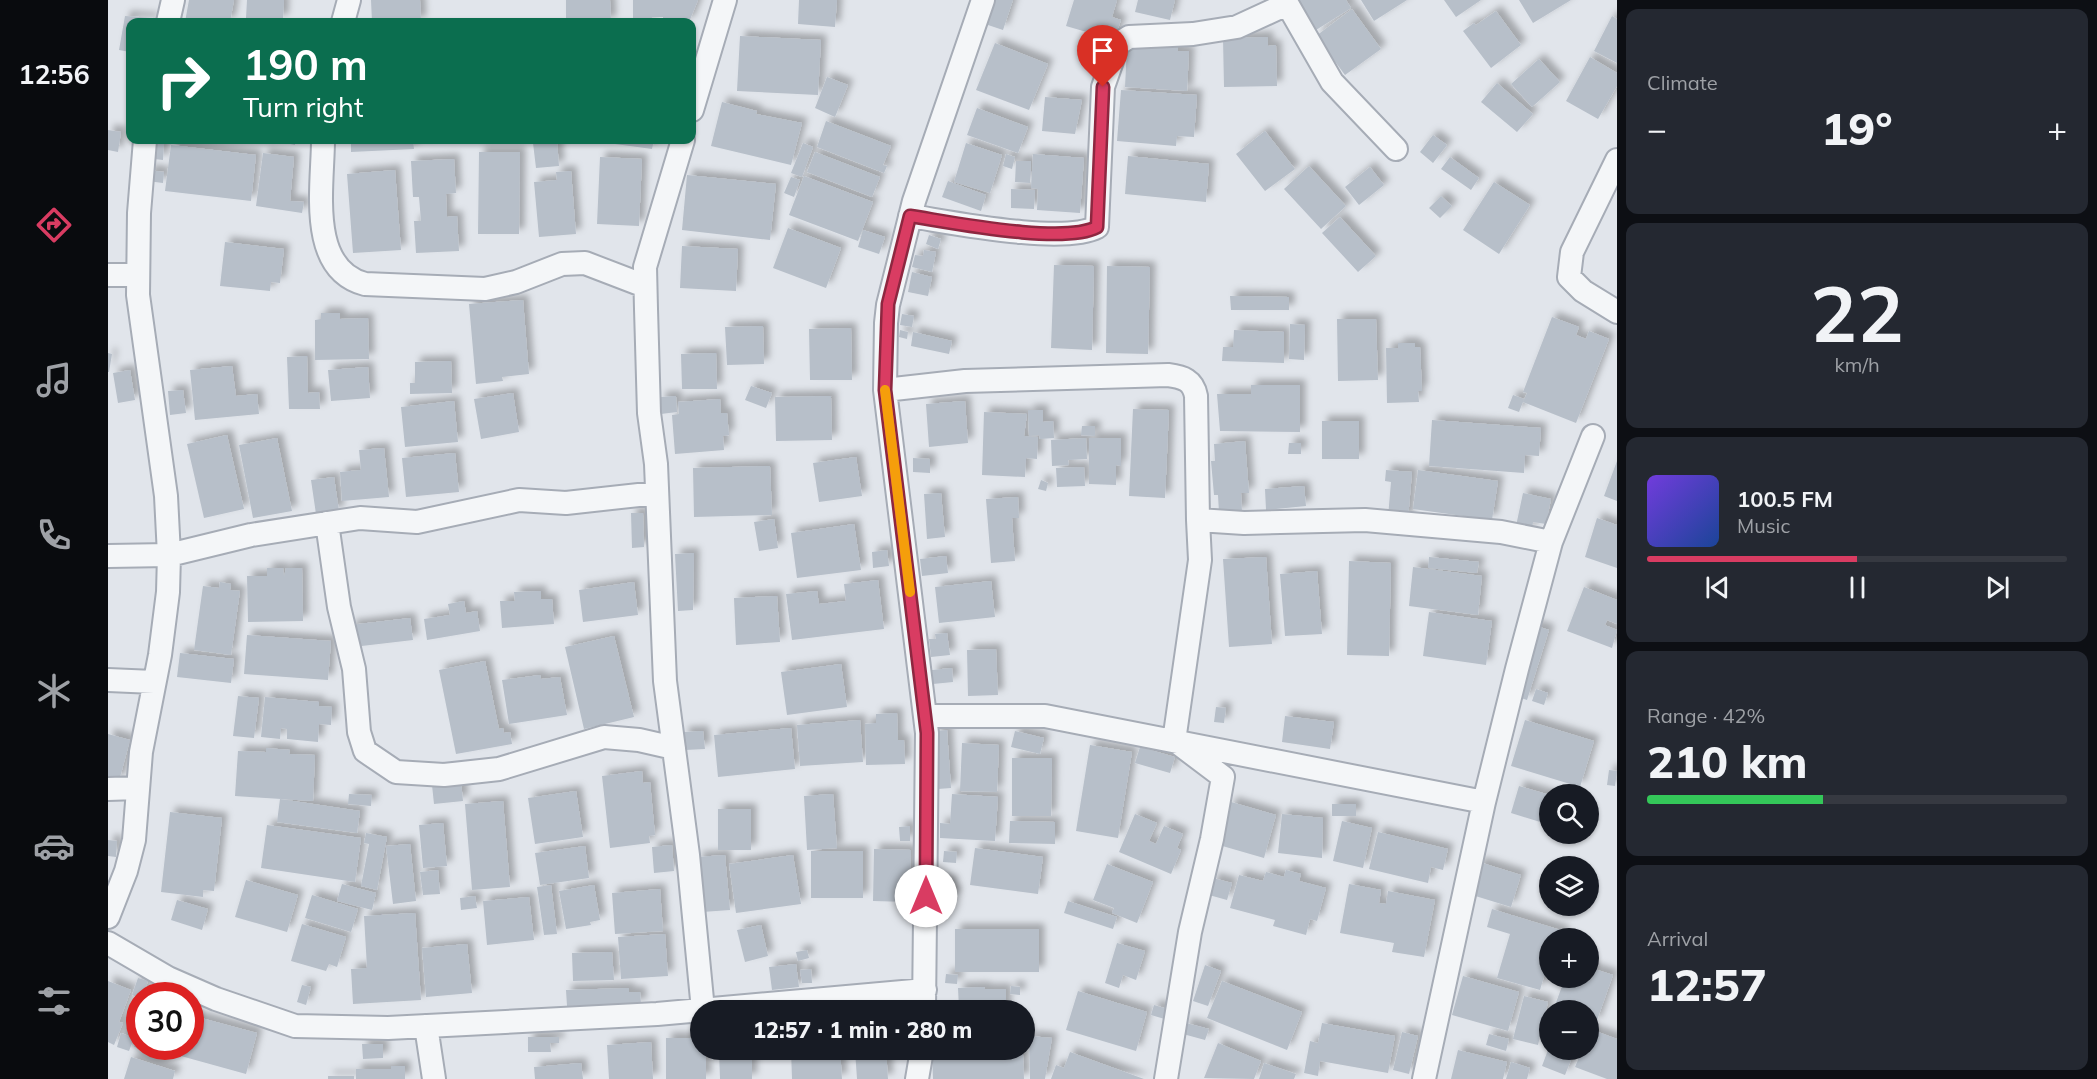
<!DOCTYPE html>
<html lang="en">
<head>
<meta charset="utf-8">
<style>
	:root { --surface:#171b24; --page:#242831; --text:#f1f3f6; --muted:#9ea1a6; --line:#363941; --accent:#d93c62 }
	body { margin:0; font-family:Mulish,sans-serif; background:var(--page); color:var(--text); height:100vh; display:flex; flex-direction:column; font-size:22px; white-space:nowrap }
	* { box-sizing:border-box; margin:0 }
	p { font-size:20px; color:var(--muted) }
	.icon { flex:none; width:33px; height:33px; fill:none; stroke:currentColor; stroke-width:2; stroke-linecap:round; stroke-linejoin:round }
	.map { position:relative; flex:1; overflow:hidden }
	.sheet { display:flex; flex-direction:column; gap:9px; padding:9px; background:#0d0f14; width:480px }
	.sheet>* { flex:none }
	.guide { position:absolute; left:18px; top:18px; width:570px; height:126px; border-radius:12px; box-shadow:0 2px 4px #0004; background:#0b6e4f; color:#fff; overflow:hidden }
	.fabs { position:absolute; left:1431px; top:784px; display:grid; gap:12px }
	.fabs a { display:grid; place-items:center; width:60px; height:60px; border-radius:50%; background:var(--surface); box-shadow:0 2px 4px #0004; font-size:30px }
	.speed { position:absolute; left:18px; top:982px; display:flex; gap:12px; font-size:30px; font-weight:700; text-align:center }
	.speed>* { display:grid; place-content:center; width:78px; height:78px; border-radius:50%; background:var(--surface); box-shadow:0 2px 4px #0004; line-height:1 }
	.speed .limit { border:9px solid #d22; background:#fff; color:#111 }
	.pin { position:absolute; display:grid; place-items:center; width:51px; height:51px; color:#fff; margin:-62px -26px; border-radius:50% 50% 50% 0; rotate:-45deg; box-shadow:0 0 6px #0007 }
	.pin .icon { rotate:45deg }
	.me { position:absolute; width:66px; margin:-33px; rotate:0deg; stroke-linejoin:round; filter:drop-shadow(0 0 4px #0008) }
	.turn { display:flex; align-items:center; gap:21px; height:126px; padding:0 18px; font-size:27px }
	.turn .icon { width:78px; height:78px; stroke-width:2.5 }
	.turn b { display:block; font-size:42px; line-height:51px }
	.big { font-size:45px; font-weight:800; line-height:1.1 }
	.sheet .tile { flex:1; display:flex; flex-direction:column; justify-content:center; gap:9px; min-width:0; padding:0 21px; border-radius:12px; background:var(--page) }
	.sheet .dial { align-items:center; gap:0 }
	.dial b { font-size:78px; line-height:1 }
	.song { display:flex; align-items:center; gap:18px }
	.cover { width:72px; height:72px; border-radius:9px; background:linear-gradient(135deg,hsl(260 70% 55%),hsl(220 70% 35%)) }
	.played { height:6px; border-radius:3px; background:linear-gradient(90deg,var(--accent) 50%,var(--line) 50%) }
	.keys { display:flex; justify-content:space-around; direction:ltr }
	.heat { display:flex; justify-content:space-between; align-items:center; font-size:33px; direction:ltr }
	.charge { height:9px; border-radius:4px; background:linear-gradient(90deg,#34c759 42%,var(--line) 0) }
	.trip { position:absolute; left:582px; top:1000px; width:345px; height:60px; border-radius:30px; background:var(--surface); box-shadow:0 2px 4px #0004; font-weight:800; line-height:60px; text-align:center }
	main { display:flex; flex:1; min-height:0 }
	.dock { display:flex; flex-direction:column; width:108px; justify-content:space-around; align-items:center; background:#090b0e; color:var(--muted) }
	.dock .icon { width:42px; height:42px }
	.dock .active { color:var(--accent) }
	.dock b { font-size:27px; color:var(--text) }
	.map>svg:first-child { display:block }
	.building { fill:#b7bfc9; filter:url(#shadow) }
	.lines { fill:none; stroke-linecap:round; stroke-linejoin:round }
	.minor-casing { stroke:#a6acb6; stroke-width:26 }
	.minor { stroke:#f4f6f8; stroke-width:22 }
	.route-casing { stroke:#8d2740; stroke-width:15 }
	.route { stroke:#d93c62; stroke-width:10 }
	.slow { stroke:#f59e0b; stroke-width:10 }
</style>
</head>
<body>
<main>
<nav class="dock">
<b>12:56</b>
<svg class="icon active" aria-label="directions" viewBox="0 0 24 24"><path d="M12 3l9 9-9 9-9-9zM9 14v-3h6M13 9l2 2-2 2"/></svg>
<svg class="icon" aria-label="music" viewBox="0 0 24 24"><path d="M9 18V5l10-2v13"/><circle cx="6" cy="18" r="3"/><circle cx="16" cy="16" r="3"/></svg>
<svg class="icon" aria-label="phone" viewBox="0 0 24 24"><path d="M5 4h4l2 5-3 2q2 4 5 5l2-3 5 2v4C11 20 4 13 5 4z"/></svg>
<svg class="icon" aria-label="climate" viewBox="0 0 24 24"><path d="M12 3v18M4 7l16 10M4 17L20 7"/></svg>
<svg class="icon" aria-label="car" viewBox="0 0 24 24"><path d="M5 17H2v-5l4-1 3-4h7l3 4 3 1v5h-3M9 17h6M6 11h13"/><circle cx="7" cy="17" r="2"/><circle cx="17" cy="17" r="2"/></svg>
<svg class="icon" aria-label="filters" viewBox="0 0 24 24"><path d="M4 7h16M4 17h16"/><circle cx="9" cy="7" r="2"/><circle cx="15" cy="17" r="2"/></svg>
</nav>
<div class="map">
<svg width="1509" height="1079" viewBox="0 0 1509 1079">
	<defs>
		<filter id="shadow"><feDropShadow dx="5.5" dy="-5.5" stdDeviation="3" flood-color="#0004"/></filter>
	</defs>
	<rect width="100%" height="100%" fill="#e1e5eb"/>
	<path class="building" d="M81 0H126L122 22H77Z
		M139 0H176L175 20 138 18Z
		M263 0H312L313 22H264Z
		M458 0H502L503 22H458Z
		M525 0H590L581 22H555V17H544L543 22H525Z
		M691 0H729L727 27 690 24Z
		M884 0H905L895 30 877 24Z
		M966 0H1009L1004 17 1013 20 1006 40 958 26Z
		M1030 0H1067L1062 20 1027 12Z
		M1189 0H1238L1243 8 1208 30Z
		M1253 0H1299L1266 21Z
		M1336 0H1373L1348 17Z
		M1411 0H1463L1425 23Z
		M1244 9 1273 49 1237 75 1208 36Z
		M1388 11 1413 45 1383 68 1355 31 1366 23 1368 25Z
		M17 16 45 18 44 22H22V52L11 50Z
		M1504 16 1509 19V63L1486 51Z
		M632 36 713 40 710 95 629 91Z
		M1160 37V46L1168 45 1169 86 1116 87 1115 38Z
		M887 43 940 64 921 110 868 90Z
		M1033 43 1070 46V51H1081L1079 91 1017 87 1019 47 1033 48Z
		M1482 57 1509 73V86L1490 119 1458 101Z
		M1431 59 1452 82 1424 107 1403 84Z
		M719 77 740 85 727 117 707 108Z
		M1389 83 1425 114 1409 132 1373 102Z
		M1013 90 1089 95 1086 137 1069 136 1068 146 1009 141Z
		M937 97 974 100 967 134 934 131Z
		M614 102 649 111 648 114 694 123 683 165 603 146Z
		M869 108 920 127 910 153 859 135Z
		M718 121 783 146 775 165 779 166 776 173 709 147Z
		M0 130 13 132 10 152 0 150Z
		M1157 131 1187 169 1157 191 1128 154Z
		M1325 135 1339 145 1325 163 1312 152Z
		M162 140H187V145Z
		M243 140H305L306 149 243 152Z
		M307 140H322V144H307Z
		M507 140H546L544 149 507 144Z
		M449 141 451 166 428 168 425 143Z
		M47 143 56 144 55 160 46 159Z
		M695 143 705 147 694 177 683 173Z
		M858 143 894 155 882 193 846 182Z
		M63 145 148 155 143 201 57 191Z
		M371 152H412L411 234H370Z
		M707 152 772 177 764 197 699 172Z
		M155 153 186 157 182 201 196 202 194 213 148 206Z
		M898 154 907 157 904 169 895 166Z
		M925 154 976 158 972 213 929 210 930 189 923 188Z
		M1020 156 1101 164 1098 202 1017 194Z
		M492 157 534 159 531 226 489 224Z
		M1342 157 1371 178 1363 190 1333 169Z
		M346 159 348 193 338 194 339 217 349 216 351 251 308 253 306 221H313L311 197H305L303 161Z
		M908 161H923L922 183 907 182Z
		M1201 166 1238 206 1213 229 1176 189Z
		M1262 167 1276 185 1251 205 1237 187Z
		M40 170 56 172 55 183 39 181Z
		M287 170 293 250 245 253 239 174Z
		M463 171 468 234 431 237 426 182 449 180 448 172Z
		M579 175 668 184 662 240 574 230Z
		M696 176 765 202 750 241 681 215Z
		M683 177 692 180 686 197 676 193Z
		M840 181 878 195 873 211 834 197Z
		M1386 182 1422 205 1391 254 1355 230Z
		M903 189 927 190 926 209 903 208Z
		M1333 196 1344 206 1332 218 1321 208Z
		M1232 217 1268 256 1250 272 1214 233Z
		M680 228 733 248 718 288 665 268Z
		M755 230 777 237 771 254 750 247Z
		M821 235 833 239 830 249 818 244Z
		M117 242 176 249 172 283 163 282 162 291 112 286Z
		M574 246 630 249 628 291 572 288Z
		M816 250 828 252 824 272 804 267 807 255 815 256Z
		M946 265 986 266 984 350 943 348Z
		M999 266 1042 267 1040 354 998 353Z
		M804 272 824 277 820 296 800 292Z
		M1122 296 1181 297V310H1123Z
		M415 300 421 374 394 377 395 381 368 384 361 304Z
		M213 313H232V319L260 318 261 359 207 360V320L213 319Z
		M794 314 806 316 804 327 792 325Z
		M1444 317 1471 327 1468 335 1478 339 1481 331 1501 339 1468 423 1415 402 1419 393 1415 392Z
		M1229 319H1268L1270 380 1230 381Z
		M1182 324 1197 325 1196 360 1181 359Z
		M655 326 656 364 619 365 617 327Z
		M743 328 744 380H702L701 329Z
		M792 330 800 332 799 339 791 337Z
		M1126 330 1176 332V363L1114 361 1115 347H1125Z
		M805 332 844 341 841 354 803 346Z
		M1290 343H1307V347H1312L1314 391H1310L1311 402 1279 403 1278 348H1290Z
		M0 353 4 354 1 372H0Z
		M608 353 609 389H574L573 354Z
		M199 356 200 393 211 392 212 409H181L179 357Z
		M343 361 344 393 302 394V383H307V362Z
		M124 366 128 396 149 394 151 414 87 420 82 370Z
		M260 367 262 398 223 401 220 370Z
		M22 370 27 400 10 403 5 373Z
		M1143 385H1192V432L1112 431 1109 394H1143Z
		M643 386 664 393 658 408 637 400Z
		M75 390 78 413 62 415 60 391Z
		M405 393 411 432 373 439 366 399Z
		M1405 395 1416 399 1411 412 1400 408Z
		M568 396 569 412 553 414 552 397Z
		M723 396 724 440 668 441 667 397Z
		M612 399 613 413H619L621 435 615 436 616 450 567 454 564 415 571 414 570 402Z
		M346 401 350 442 297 447 293 407Z
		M857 401 860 443 821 447 818 404Z
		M1025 409 1061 410 1057 498 1021 496Z
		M920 410H935V422L945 421 946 438 932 439 931 435 921 436Z
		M876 412 919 414 916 436 930 437 929 459 918 458 917 477 874 475Z
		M1324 420 1433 428 1431 456 1417 455 1416 473 1321 466Z
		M1214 421H1251V459H1214Z
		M974 426H987V436L973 435Z
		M119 435 136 509 96 518 79 444Z
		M169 438 184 511 145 518 131 445Z
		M978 438 979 459 960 460 961 465 944 466 943 440Z
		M981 438H1013V466L1008 465V485L981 484Z
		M1137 441 1141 493H1133L1134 512 1111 513 1110 495H1106L1103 461H1107L1106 444Z
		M1181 443H1193V454H1180Z
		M276 448 281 497 234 501 232 472 253 470 251 450Z
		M347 453 351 492 298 497 294 458Z
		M748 457 754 496 711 502 705 463Z
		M805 458 822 459V473L805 472Z
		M1509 461V501L1496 496Z
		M662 466 664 515 586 517 585 468Z
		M976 467 977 486 949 487 948 468Z
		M1278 470 1304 472 1300 519 1280 517 1283 482 1277 481Z
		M1310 470 1390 481 1384 520 1305 509Z
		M226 477 231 511 208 514 203 480Z
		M933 480 940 483 938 491 930 489Z
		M1196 486 1198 506 1158 510 1157 489Z
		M833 493 837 537 819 539 816 494Z
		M1415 493 1443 499 1438 524 1425 522 1424 530 1408 526Z
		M910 497 911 518H904L907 561 883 563 878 499Z
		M523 513H535L536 547 524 548Z
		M1489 518 1509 525V568L1477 557Z
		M666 519 670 548 651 551 646 522Z
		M746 524 753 570 689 578 683 533Z
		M779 550 781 566 765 568 764 552Z
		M586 553 585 610 570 611 567 554Z
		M838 556 840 573 814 576 812 559Z
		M1158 557 1164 644 1121 647 1115 559Z
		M1321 557 1371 562 1369 573 1320 568Z
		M1241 561 1283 563 1281 656 1239 655Z
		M1305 567 1374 576 1370 615 1301 606Z
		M159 568H175L176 577 178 568H194L195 621 140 622 139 576H159Z
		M1209 571 1214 634 1177 636 1172 574Z
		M770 580 776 629 684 640 678 594 709 591 711 604 738 601 736 584Z
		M883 581 887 617 831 623 827 587Z
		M112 582 123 584 122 590 132 591 123 655 86 650 95 586 111 588Z
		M526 582 530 615 475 622 471 590Z
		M1476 587 1509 600V624L1499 620 1497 625 1509 630 1504 648 1459 631Z
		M433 591V599H444L446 624 394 628 392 601H407L406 592Z
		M669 596 672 642 628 645 626 598Z
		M356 601 358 613 369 611 372 631 319 640 316 619 342 615 340 604Z
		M1321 612 1384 621 1378 665 1315 656Z
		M302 618 305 640 245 647 242 625Z
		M1425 625 1441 630 1419 700 1404 695Z
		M839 633 842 655 823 657 821 639H828L827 634Z
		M139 635 223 641 220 680 136 674Z
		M506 636 526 717 476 729 457 647Z
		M888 649 890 695 860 696 859 650Z
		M72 653 126 659 123 683 69 677Z
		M377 661 391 729 395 728 396 733 402 732 404 744 348 754 331 670Z
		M733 664 739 707 679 715 673 672Z
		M844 668 845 682 825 684 824 670Z
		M432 675 433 679 452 677 459 715 401 724 394 680Z
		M1428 689 1440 693 1436 705 1424 701Z
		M130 696 151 698 146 738 125 736Z
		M157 697 211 702V706L224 707 223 725 211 724 210 742 179 739V729L173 728 172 739 153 737Z
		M1108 707 1118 708 1116 723 1106 722Z
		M789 713 790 740H796L797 764 758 765 757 724 768 723V714Z
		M1177 716 1226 722 1222 749 1174 742Z
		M752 720 755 762 692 766 689 725Z
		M1417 720 1486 741 1472 787 1403 766Z
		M683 728 687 769 610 777 606 735Z
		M839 730 843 788 830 789 827 731Z
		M595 731 597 749 577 750 575 732Z
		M907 731 936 738 932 754 903 747Z
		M0 734 22 740 11 781 0 778Z
		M854 743 891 745 889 792 852 791Z
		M982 745 1024 752 1010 838 968 831Z
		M1032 747 1067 757 1062 773 1027 763Z
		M158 748 182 750 181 754 207 755 205 801 127 796 130 751 158 752Z
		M904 758H944L943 816H904Z
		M1501 770 1509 771 1507 786 1499 785Z
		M534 771 535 783 542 782 547 835 541 836 542 843 502 848 494 776Z
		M353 782 355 801 326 804 324 785Z
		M1411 786 1442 795V825L1403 813Z
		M468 791 475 837 427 844 420 798Z
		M241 794 264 795 263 806 240 804Z
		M725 794 729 848 699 850 696 796Z
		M844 794 890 797 887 841 832 838V823L842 824Z
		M172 799 252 811 249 833 169 822Z
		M395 801 402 887 364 890 357 804Z
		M1123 802 1168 815 1156 858 1111 845Z
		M1224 804H1248V816H1224Z
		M610 809H643V850H610Z
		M62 812 114 818 106 891 95 890V897L53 892Z
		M1027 814 1049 823 1041 841 1048 844 1056 826 1075 834 1069 848 1073 850 1063 874 1011 852Z
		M1174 814 1215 818 1214 858 1170 853Z
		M902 821 947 822V844L901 843Z
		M1234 821 1264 828 1255 868 1225 861Z
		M335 823 339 866 315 868 311 825Z
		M159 825 253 838 247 882 153 868Z
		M802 826V841H792L791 827Z
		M1270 832 1340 849 1335 870 1323 867 1320 883 1261 869Z
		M258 833 279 837 269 890 253 886 261 844 256 843Z
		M0 840 9 841 8 857 0 856Z
		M302 844 308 901 285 904 278 846Z
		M564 845 566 871 546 873 544 847Z
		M477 846 481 878 432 885 427 853Z
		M867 848 935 857 930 894 862 885Z
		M766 849 803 850 801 902 765 901Z
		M703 851H755V898H703Z
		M836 851 849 852 848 863 835 862Z
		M617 855 622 910 594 912 589 857Z
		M685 855 693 904 628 913 621 864Z
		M1371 862 1413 875 1403 907 1361 894Z
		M999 864 1045 882 1029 923 1004 913 1006 908 985 900Z
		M330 870 332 894 315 895 312 872Z
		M1178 870 1193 874 1191 881 1218 888 1209 921 1202 919 1198 935 1165 926 1167 920 1122 908 1131 875 1155 881 1158 872 1176 877Z
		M1105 878 1124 883 1119 900 1101 895Z
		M830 879 845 881 844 890H848L847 899 828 896Z
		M138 880 190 895 179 932 127 917Z
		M234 884 268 893 264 910 229 901Z
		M1241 884 1273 890 1271 903 1278 904 1280 891 1327 900 1316 957 1284 952 1286 943 1232 933Z
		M443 885 449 934 436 935 429 887Z
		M486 885 492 920 482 922 483 925 458 929 451 891Z
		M552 889 555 931 507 934 504 893Z
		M204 895 250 909 243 932 197 918Z
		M367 896 369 908 353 910 352 898Z
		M421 897 426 940 379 945 375 901Z
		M69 900 100 909 94 930 63 920Z
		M960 901 1009 917 1005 929 956 913Z
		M1384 909 1456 931 1454 939H1442V956L1432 990 1389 978 1402 934 1379 927Z
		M307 913 313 1000 245 1004 243 969 259 968 256 916Z
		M194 924 238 937 229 967 221 964 218 971 183 961Z
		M653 925 660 956 637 962 629 930Z
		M847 929H931V972H847Z
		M557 934 560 976 513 979 510 937Z
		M1009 943 1037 951 1028 980 1015 975 1011 988 997 983Z
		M359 944 364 993 318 997 314 948Z
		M699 950 701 958 690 961 688 952Z
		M504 952 506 980 465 981 464 953Z
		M688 964 691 987 664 990 661 967Z
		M1097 965 1113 971 1100 1006 1085 1001Z
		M1480 967 1505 975 1488 1023 1480 1020V1011H1455L1446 1008 1457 978H1480Z
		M703 969 704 983H694L692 970Z
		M838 974 850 975 849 984 837 983Z
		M1355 976 1411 992 1400 1031 1344 1015Z
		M30 978 40 981 35 996 32 998 24 995Z
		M0 981 23 990 11 1022 15 1023 6 1045 0 1042Z
		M1114 981 1194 1012 1179 1050 1099 1018Z
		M51 983 62 986 59 996H47Z
		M194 985 203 987 198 1005 189 1002Z
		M903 986 912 987V995L902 994Z
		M876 987 877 989H898V1011L851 1009 850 988Z
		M521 988V992H532L533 1004 459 1006 458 990Z
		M970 991 1039 1012 1028 1051 958 1030Z
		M1416 996 1440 1002 1430 1045 1405 1039Z
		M762 999 780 1003 778 1011H760Z
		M1046 1005 1063 1010 1060 1020 1043 1015Z
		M82 1015 149 1033 138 1074 62 1053 64 1047H82Z
		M1078 1023 1101 1029 1097 1040 1075 1034Z
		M1214 1023 1287 1036 1280 1073 1212 1061 1210 1076 1196 1073 1202 1041 1210 1043Z
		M1482 1029 1509 1039V1079H1499L1467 1067 1474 1050H1480Z
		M31 1030 32 1047H43L42 1051 26 1047Z
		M1294 1032 1310 1036 1301 1074 1285 1070Z
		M13 1033 26 1038 21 1051 9 1047Z
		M1381 1034 1401 1039 1398 1051 1378 1045Z
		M921 1036 944 1038 937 1079H922Z
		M420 1037H451V1043H442L443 1052H420Z
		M558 1038H592V1050H598V1079H558Z
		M543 1042 545 1079H501L499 1045Z
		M1110 1043 1153 1061 1146 1079 1096 1078Z
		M254 1044H275V1058L255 1059Z
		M611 1050H644V1079H612Z
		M683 1050H732L734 1079H684Z
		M747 1050H778L780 1079H749Z
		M1350 1050 1399 1062 1395 1079H1343Z
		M1440 1050H1467L1457 1075 1434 1066Z
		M962 1052 1036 1079H943L948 1065 956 1068Z
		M915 1054 916 1079H825L824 1055Z
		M23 1057 67 1071 65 1079H16Z
		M1403 1062 1422 1068 1419 1079H1398Z
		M473 1063 475 1079H427L426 1067Z
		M1156 1063 1188 1074 1186 1079H1151Z
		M283 1066H297V1079H248V1069H283Z
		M220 1076H246V1079H220Z"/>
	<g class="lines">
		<g class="minor-casing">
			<path id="minor" d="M1177 0 1224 82 1288 149
				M60 22 65 0
				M235 22 241 0
				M584 110 617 0
				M215 140C215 185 199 269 257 284L377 289 408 282 454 264 477 263 537 286
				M575 140 537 267 538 309 541 413 548 464 557 681 580 855 595 1010
				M1509 160 1464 252 1461 277 1475 291 1509 312
				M802 216C842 222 955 245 989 227L995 87 1010 44 1021 37 1085 34 1129 27 1179 4
				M0 275H30
				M777 390 857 381 1060 375C1075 377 1085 380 1088 396L1090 520 1136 523 1257 520 1393 532 1443 542
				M219 523 231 607 246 669 251 732 257 751 288 772 336 775 391 769 496 737 531 740 566 748
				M0 556 61 555 143 535 252 518 309 522 411 500 458 503 549 493
				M0 680 46 682
				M817 716H937L1376 802
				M1066 741 1092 560 1090 520
				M0 789 30 788
				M0 917 18 871 26 840 33 752 52 655 60 592 61 555 58 496 30 295 31 213 37 140
				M0 943 60 978 108 999 187 1026 280 1028 549 1014 817 990
				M816 1011 819 733 777 390 778 323 780 305 806 201 875 0
				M318 1026 326 1079
				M809 1079 814 1050
				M1058 1079 1082 932 1104 839 1115 777 1070 743
				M1316 1079 1376 802 1409 669 1443 542 1485 436"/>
		</g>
		<use href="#minor" class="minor"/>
	</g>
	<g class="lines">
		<g class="route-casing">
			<path id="route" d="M818 896 819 733 777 390 780 304 802 216C842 222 955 245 989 227L995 87"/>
		</g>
		<use href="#route" class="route"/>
		<path class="slow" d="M777 390 802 592"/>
	</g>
</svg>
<div class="fabs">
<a><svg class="icon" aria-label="search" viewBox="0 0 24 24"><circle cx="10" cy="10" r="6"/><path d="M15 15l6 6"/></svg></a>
<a><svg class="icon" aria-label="layers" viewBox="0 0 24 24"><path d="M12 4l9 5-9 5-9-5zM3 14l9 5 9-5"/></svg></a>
<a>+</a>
<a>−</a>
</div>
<div class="speed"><div class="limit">30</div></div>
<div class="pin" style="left:995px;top:87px;background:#d93025"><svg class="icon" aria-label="arrive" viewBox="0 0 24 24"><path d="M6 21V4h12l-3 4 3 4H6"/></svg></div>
<svg class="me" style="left:818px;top:896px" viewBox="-20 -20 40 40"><circle r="19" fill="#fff"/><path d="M0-13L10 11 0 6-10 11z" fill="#d93c62"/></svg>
<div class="trip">12:57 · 1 min · 280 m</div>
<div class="guide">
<div class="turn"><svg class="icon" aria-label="right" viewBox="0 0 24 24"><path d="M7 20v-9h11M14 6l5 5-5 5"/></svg><div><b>190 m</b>Turn right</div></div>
</div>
</div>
<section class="sheet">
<div class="tile"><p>Climate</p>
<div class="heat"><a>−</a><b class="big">19°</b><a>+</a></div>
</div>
<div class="tile dial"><b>22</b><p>km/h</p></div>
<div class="tile">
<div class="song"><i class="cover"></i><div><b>100.5 FM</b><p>Music</p></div></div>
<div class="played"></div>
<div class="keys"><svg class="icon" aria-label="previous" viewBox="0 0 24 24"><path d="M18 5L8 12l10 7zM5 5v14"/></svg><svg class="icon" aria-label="pause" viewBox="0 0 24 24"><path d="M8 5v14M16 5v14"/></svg><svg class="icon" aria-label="next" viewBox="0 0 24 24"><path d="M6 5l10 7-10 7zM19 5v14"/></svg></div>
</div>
<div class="tile"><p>Range · 42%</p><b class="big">210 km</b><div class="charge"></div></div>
<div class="tile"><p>Arrival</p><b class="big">12:57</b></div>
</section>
</main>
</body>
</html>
